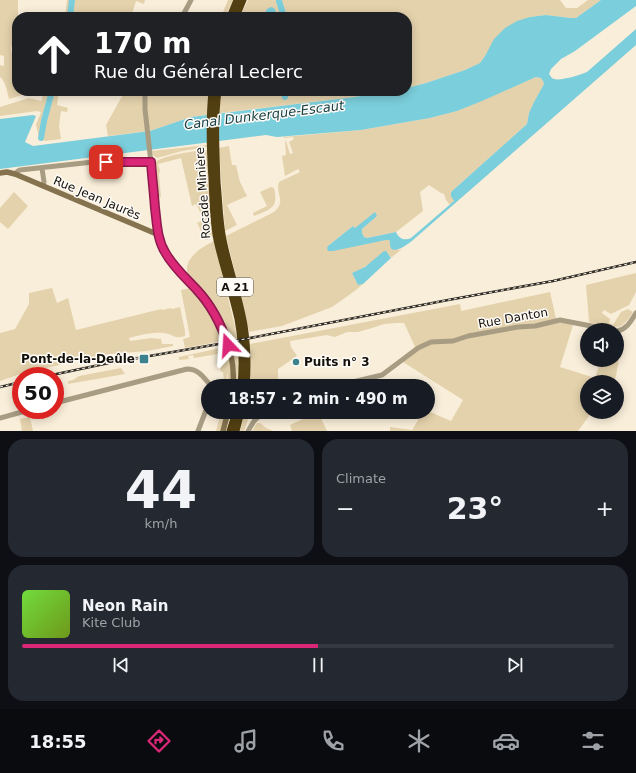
<!DOCTYPE html>
<html lang="en">
<head>
<meta charset="utf-8">
<style>
	:root { --surface:#171b24; --page:#242831; --text:#f1f3f6; --muted:#9ea1a6; --line:#363941; --accent:#db2777 }
	body { margin:0; font-family:"DejaVu Sans",sans-serif; background:var(--page); color:var(--text); height:100vh; display:flex; flex-direction:column; font-size:15px; white-space:nowrap }
	* { box-sizing:border-box; margin:0 }
	p { font-size:13px; color:var(--muted) }
	.icon { flex:none; width:22px; height:22px; fill:none; stroke:currentColor; stroke-width:2; stroke-linecap:round; stroke-linejoin:round }
	.map { position:relative; height:431px; overflow:hidden }
	.drawer { display:flex; flex-direction:column; gap:8px; padding:8px; background:#0d0f14; flex:1 }
	.drawer>* { flex:none }
	.banner { position:absolute; left:12px; top:12px; width:400px; height:84px; border-radius:16px; box-shadow:0 2px 10px #0003; background:#202124; color:#fff; overflow:hidden }
	.fabs { position:absolute; left:580px; top:323px; display:grid; gap:8px }
	.fabs a { display:grid; place-items:center; width:44px; height:44px; border-radius:50%; background:var(--surface); box-shadow:0 2px 10px #0003; font-size:20px }
	.speed { position:absolute; left:12px; top:367px; display:flex; gap:8px; font-size:20px; font-weight:700; text-align:center }
	.speed>* { display:grid; place-content:center; width:52px; height:52px; border-radius:50%; background:var(--surface); box-shadow:0 2px 10px #0003; line-height:1 }
	.speed .limit { border:6px solid #d22; background:#fff; color:#111 }
	.pin { position:absolute; display:grid; place-items:center; width:34px; height:34px; color:#fff; margin:-17px; border-radius:8px; box-shadow:0 2px 6px #0006 }
	.me { position:absolute; width:44px; margin:-22px; rotate:340deg; stroke-linejoin:round; filter:drop-shadow(0 0 3px #0008) }
	.turn { display:flex; align-items:center; gap:14px; height:84px; padding:0 16px; font-size:18px }
	.turn .icon { width:52px; height:52px; stroke-width:2.5 }
	.turn b { display:block; font-size:28px; line-height:34px }
	.big { font-size:30px; font-weight:700; line-height:1.1 }
	.drawer .card { flex:1; display:flex; flex-direction:column; justify-content:center; gap:6px; min-width:0; padding:0 14px; border-radius:16px; background:var(--page) }
	.drawer .dial { align-items:center; gap:0 }
	.dial b { font-size:52px; line-height:1 }
	.song { display:flex; align-items:center; gap:12px }
	.cover { width:48px; height:48px; border-radius:6px; background:linear-gradient(135deg,hsl(100 70% 55%),hsl(80 70% 35%)) }
	.played { height:4px; border-radius:2px; background:linear-gradient(90deg,var(--accent) 50%,var(--line) 50%) }
	.keys { display:flex; justify-content:space-around; direction:ltr }
	.heat { display:flex; justify-content:space-between; align-items:center; font-size:22px; direction:ltr }
	.drawer .tiles { flex:1; display:grid; gap:8px; grid-template-columns:1fr 1fr }
	.card:last-child { grid-column:span 2 }
	.trip { position:absolute; left:201px; top:379px; width:234px; height:40px; border-radius:20px; background:var(--surface); box-shadow:0 2px 10px #0003; font-weight:700; line-height:40px; text-align:center }
	.menu { display:flex; height:64px; justify-content:space-around; align-items:center; background:#090b0e; color:var(--muted) }
	.menu .icon { width:28px; height:28px }
	.menu .active { color:var(--accent) }
	.menu b { font-size:18px; color:var(--text) }
	.map>svg:first-child { display:block }
	.green { fill:#e4d2ac }
	.water { fill:#7bcedb }
	.lines { fill:none; stroke-linecap:round; stroke-linejoin:round }
	.river { stroke:#7bcedb; stroke-width:6 }
	.tertiary { stroke:#a89c83; stroke-width:5 }
	.secondary { stroke:#85734f; stroke-width:5.5 }
	.motorway { stroke:#534012; stroke-width:7 }
	.rail-casing { stroke:#302c23; stroke-width:2.5 }
	.rail { stroke:#fffcf8; stroke-width:1; stroke-dasharray:3; stroke-linecap:butt }
	.route-casing { stroke:#8e194d; stroke-width:10 }
	.route { stroke:#db2777; stroke-width:7 }
	.poi-dot { fill:#3b828c; stroke:#fffcf8; stroke-width:1.5 }
	.labels { text-anchor:middle; dominant-baseline:central; stroke-width:3; stroke-linejoin:round; paint-order:stroke }
	.shield { fill:#fffcf8; stroke:#5a5751; stroke-width:1 }
	.shield-label { font-size:11px; font-weight:bold; fill:#131009 }
	.street-label { font-size:12px; fill:#131009; stroke:#fffcf8 }
	.poi-label { font-size:12px; font-weight:bold; fill:#131009; stroke:#fffcf8; text-anchor:end }
	.water-label { font-size:13px; font-style:italic; fill:#194147; stroke:#fffcf8 }
</style>
</head>
<body>
<div class="map">
<svg width="636" height="431" viewBox="0 0 636 431">
	<rect width="100%" height="100%" fill="#f9eed9"/>
	<path class="green" d="M0 0H18V17H17V23L11 49 13 60 17 59V91H59L57 105 68 108 67 112 61 111 59 126 61 139 45 141 39 137 36 125 41 112 37 111 0 116V107L29 98 41 101 43 96 29 93 9 99C7 91 6 82 0 77V65L4 66V56L0 55Z
		M67 0H145L144 4 136 1 131 17H65Z
		M228 0H233L225 17H221Z
		M248 0H560L566 8H577L588 0H601L576 18H571L546 15 530 17 485 56 480 63 465 70 426 83 407 88V17H240Z
		M536 77 541 78 543 81 544 84 529 113 527 124 451 192 454 201 450 205 446 200 444 194 441 193 429 185 420 192 423 211 396 232 367 238 363 236 362 233V229L377 216 355 228 353 226 328 246 386 240H389L390 242V245L399 250 403 248 391 258V256L369 264 360 270 352 273 358 285 363 284 356 290 332 307 282 326 249 332 245 312 226 236 274 212C287 201 275 195 279 182L300 172 298 169 285 176 282 156 286 155 285 140 286 141 290 154 293 153 289 142 294 139 293 137 284 138V137L361 130 430 118 457 111Z
		M125 91H208L207 115 191 117 150 131 108 136 106 125Z
		M222 91H393L354 97 220 113 219 109Z
		M207 145V147L182 151 157 158 154 156 152 151Z
		M229 146 232 165H236L240 182 247 196 227 205 237 225 225 231 219 148Z
		M207 150 210 210 213 237 206 240 197 223 204 220 196 204 192 206 181 158 158 164 160 170 159 175 161 197H158L154 163C162 155 195 151 207 150Z
		M271 187 274 188C275 192 276 197 275 201 274 210 261 213 254 216L253 213 267 206 260 192Z
		M14 192 28 206 8 229 0 222V208Z
		M214 241 235 327 237 338 230 340 228 332 214 306 190 279C179 261 200 248 214 241Z
		M636 273V292L629 305 611 314 604 310 602 313 610 319 609 323 613 325 621 312 628 309 633 312C630 317 627 322 622 325 615 330 598 324 589 322L586 285Z
		M52 288 57 303 68 298 76 330 161 309 162 310 171 308 172 309 180 307 185 331V336C174 340 174 334 164 333 153 332 140 335 129 338L130 341 151 338 161 339 162 344H173V346L147 351 110 354 23 373 0 381V333L15 329 29 304V293Z
		M191 288C207 306 215 319 223 341L185 348 183 339 190 337 181 290Z
		M550 292 557 323H564L573 325 560 367 595 378 601 360H617V345L621 346 616 376 613 382H587V412H592L578 431H390V427L412 430 423 412H428V411L451 421 463 400 403 362 417 351 404 323H396L384 324 372 328 358 332H347L335 337 327 335 290 341 291 347 297 356 278 369V379L268 385V386H250L251 360 250 344 460 304 461 311Z
		M237 344 238 368 237 386H236C237 372 235 359 232 346Z
		M225 347 229 361 231 375V386H227L228 374 227 375 226 382 224 383 223 372H221L218 354 194 358 193 355 188 356 189 359 179 360V357Z
		M121 368 125 374 68 384V381L73 380 79 376Z
		M221 412H226L220 431H216Z
		M245 412H250V414L244 431H240Z
		M318 412 327 431H292L290 425Z
		M30 417 33 431H22L20 419Z
		M257 423H260L266 428 273 431H252Z"/>
	<path class="water" d="M601 0H636V6L575 51 561 59 551 69 549 74C551 76 551 78 554 79 561 81 580 75 587 72L636 29V45L413 240C408 244 389 259 390 242L389 240H386L333 251H328L327 248 328 246 353 226 355 228 375 212 377 216 362 229V233L364 237 367 238 396 232C399 239 405 241 411 238L454 201 451 196V192L527 124 529 113 534 102 544 84 543 81 541 78 536 77 482 101 457 111 430 118 361 130 277 137 266 135 0 169V119L33 115 36 116 25 142 33 146 150 131 191 117 354 97 393 91H407V88L426 83 465 70 480 63 485 56 494 39 505 28 517 21 530 17 546 15 571 18H576Z
		M271 7 274 8 276 12 275 17H263L267 9Z
		M384 251H386L391 258 363 284 358 285 352 273 365 267Z"/>
	<g class="lines">
		<path class="river" d="M279 1 284 17
			M70 17 72 0
			M283 91 285 97
			M41 138 44 121 52 91"/>
		<path class="tertiary" d="M182 17 191 0
			M145 91V109L159 235
			M42 168 44 182 43 186
			M15 174 18 171 20 170 93 162H151
			M617 331C627 329 631 321 636 313
			M336 386 382 375 418 348 431 342 453 341 468 336 518 327 535 326 560 320 612 330
			M55 403 187 369C199 369 204 378 211 386
			M206 408 208 398
			M0 418 29 410
			M198 431 208 405
			M248 431 254 421 264 412"/>
		<path class="secondary" d="M0 173 7 172 15 174 159 235C164 258 182 274 197 290 220 316 236 351 233 386
			M223 431 228 412"/>
		<path class="motorway" d="M230 17 237 0
			M236 17 243 0
			M212 91C209 120 210 150 212 179 213 199 213 220 217 240 223 267 232 292 238 319 242 341 243 364 241 386
			M218 91C214 121 216 152 217 182 219 201 219 221 223 240 229 269 239 296 244 325 247 345 248 366 246 386
			M230 431 236 412
			M236 431 241 412"/>
		<g class="rail-casing">
			<path id="rail" d="M47 376 109 363 219 344 448 300 553 281 636 262
				M0 387 21 382"/>
		</g>
		<use href="#rail" class="rail"/>
	</g>
	<g class="lines">
		<g class="route-casing">
			<path id="route" d="M106 162H151C152 177 154 193 155 208 157 223 157 239 165 252 173 267 186 278 197 290 212 306 221 324 228 345"/>
		</g>
		<use href="#route" class="route"/>
	</g>
	<g class="poi-dot">
		<rect x="139" y="354" width="10" height="10" rx="2"/>
		<circle cx="296" cy="362" r="4"/>
	</g>
	<g class="labels">
		<rect class="shield" x="217" y="278" width="36" height="18" rx="3"/>
		<g class="shield-label">
			<text x="235" y="287">A 21</text>
		</g>
		<g class="street-label">
			<text transform="translate(203 193) rotate(-94)">Rocade Minière</text>
			<text transform="translate(97 198) rotate(23)">Rue Jean Jaurès</text>
			<text transform="translate(513 318) rotate(-10)">Rue Danton</text>
		</g>
		<g class="poi-label">
			<text x="135" y="359">Pont-de-la-Deûle</text>
			<text x="304" y="362" text-anchor="start">Puits n° 3</text>
		</g>
		<g class="water-label">
			<text transform="translate(264 115) rotate(-7)">Canal Dunkerque-Escaut</text>
		</g>
	</g>
</svg>
<div class="fabs">
<a><svg class="icon" aria-label="sound" viewBox="0 0 24 24"><path d="M4 9h4l5-4v14l-5-4H4zM17 9q2 3 0 6"/></svg></a>
<a><svg class="icon" aria-label="layers" viewBox="0 0 24 24"><path d="M12 4l9 5-9 5-9-5zM3 14l9 5 9-5"/></svg></a>
</div>
<div class="speed"><div class="limit">50</div></div>
<div class="pin" style="left:106px;top:162px;background:#d93025"><svg class="icon" aria-label="arrive" viewBox="0 0 24 24"><path d="M6 21V4h12l-3 4 3 4H6"/></svg></div>
<svg class="me" style="left:228px;top:345px" viewBox="-20 -20 40 40"><path d="M0-17L14 15 0 8-14 15z" fill="#db2777" stroke="#fff" stroke-width="4"/></svg>
<div class="trip">18:57 · 2 min · 490 m</div>
<div class="banner">
<div class="turn"><svg class="icon" aria-label="ahead" viewBox="0 0 24 24"><path d="M12 20V5M6 11l6-6 6 6"/></svg><div><b>170 m</b>Rue du Général Leclerc</div></div>
</div>
</div>
<section class="drawer">
<div class="tiles">
<div class="card dial"><b>44</b><p>km/h</p></div>
<div class="card"><p>Climate</p>
<div class="heat"><a>−</a><b class="big">23°</b><a>+</a></div>
</div>
<div class="card">
<div class="song"><i class="cover"></i><div><b>Neon Rain</b><p>Kite Club</p></div></div>
<div class="played"></div>
<div class="keys"><svg class="icon" aria-label="previous" viewBox="0 0 24 24"><path d="M18 5L8 12l10 7zM5 5v14"/></svg><svg class="icon" aria-label="pause" viewBox="0 0 24 24"><path d="M8 5v14M16 5v14"/></svg><svg class="icon" aria-label="next" viewBox="0 0 24 24"><path d="M6 5l10 7-10 7zM19 5v14"/></svg></div>
</div>
</div>
</section>
<nav class="menu">
<b>18:55</b>
<svg class="icon active" aria-label="directions" viewBox="0 0 24 24"><path d="M12 3l9 9-9 9-9-9zM9 14v-3h6M13 9l2 2-2 2"/></svg>
<svg class="icon" aria-label="music" viewBox="0 0 24 24"><path d="M9 18V5l10-2v13"/><circle cx="6" cy="18" r="3"/><circle cx="16" cy="16" r="3"/></svg>
<svg class="icon" aria-label="phone" viewBox="0 0 24 24"><path d="M5 4h4l2 5-3 2q2 4 5 5l2-3 5 2v4C11 20 4 13 5 4z"/></svg>
<svg class="icon" aria-label="climate" viewBox="0 0 24 24"><path d="M12 3v18M4 7l16 10M4 17L20 7"/></svg>
<svg class="icon" aria-label="car" viewBox="0 0 24 24"><path d="M5 17H2v-5l4-1 3-4h7l3 4 3 1v5h-3M9 17h6M6 11h13"/><circle cx="7" cy="17" r="2"/><circle cx="17" cy="17" r="2"/></svg>
<svg class="icon" aria-label="filters" viewBox="0 0 24 24"><path d="M4 7h16M4 17h16"/><circle cx="9" cy="7" r="2"/><circle cx="15" cy="17" r="2"/></svg>
</nav>
</body>
</html>
